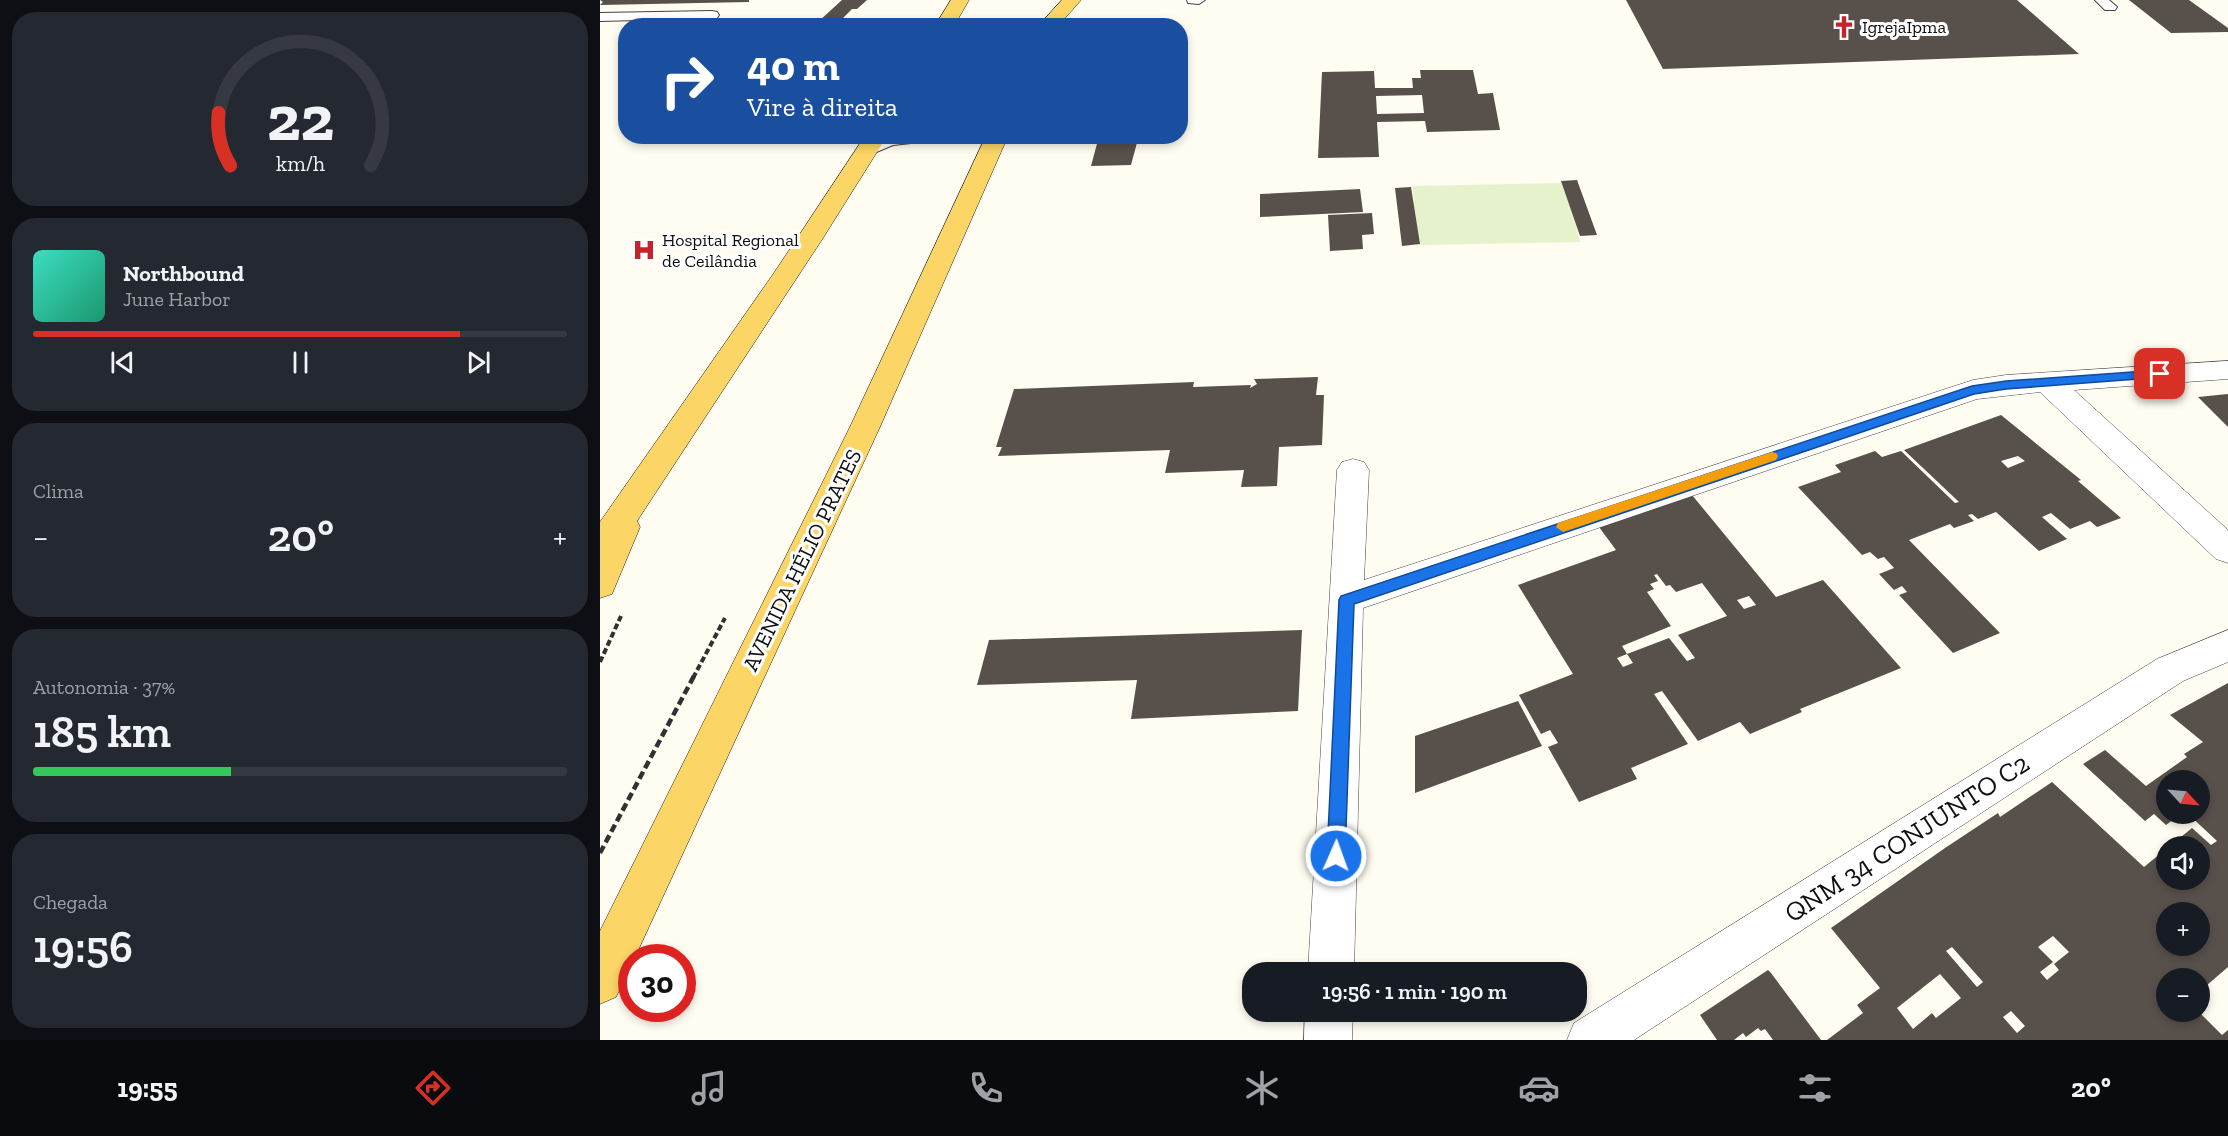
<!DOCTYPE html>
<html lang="pt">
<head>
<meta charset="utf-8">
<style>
	:root { --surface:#171b24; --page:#242831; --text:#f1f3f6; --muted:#9ea1a6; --line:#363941; --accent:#d93025 }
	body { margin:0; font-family:"Zilla Slab",serif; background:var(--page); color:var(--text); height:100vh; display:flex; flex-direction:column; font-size:22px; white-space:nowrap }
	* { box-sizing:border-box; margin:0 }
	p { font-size:20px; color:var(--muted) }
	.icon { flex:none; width:33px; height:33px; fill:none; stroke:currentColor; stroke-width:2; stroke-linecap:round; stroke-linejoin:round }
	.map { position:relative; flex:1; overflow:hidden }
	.details { display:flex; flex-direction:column; gap:12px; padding:12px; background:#0d0f14; width:600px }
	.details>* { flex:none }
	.guide { position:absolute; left:18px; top:18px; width:570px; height:126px; border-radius:24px; box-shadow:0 3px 9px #0003; background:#1a4fa0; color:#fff; overflow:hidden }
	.needle { width:39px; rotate:116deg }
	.buttons { position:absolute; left:1556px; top:770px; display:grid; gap:12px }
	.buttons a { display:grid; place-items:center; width:54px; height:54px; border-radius:50%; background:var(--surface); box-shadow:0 3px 9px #0003; font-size:30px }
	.speed { position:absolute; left:18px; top:944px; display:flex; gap:12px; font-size:30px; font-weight:700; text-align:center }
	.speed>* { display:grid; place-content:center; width:78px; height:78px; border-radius:50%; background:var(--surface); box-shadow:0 3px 9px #0003; line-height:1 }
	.speed .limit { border:9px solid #d22; background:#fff; color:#111 }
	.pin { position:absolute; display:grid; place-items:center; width:51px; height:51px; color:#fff; margin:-26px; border-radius:12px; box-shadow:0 3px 9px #0006 }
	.me { position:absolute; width:66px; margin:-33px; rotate:2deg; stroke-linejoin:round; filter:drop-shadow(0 0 4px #0008) }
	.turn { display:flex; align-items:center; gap:21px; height:126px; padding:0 30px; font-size:27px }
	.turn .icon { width:78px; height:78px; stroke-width:2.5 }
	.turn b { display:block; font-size:42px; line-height:51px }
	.big { font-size:45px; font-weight:600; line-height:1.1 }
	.details .widget { flex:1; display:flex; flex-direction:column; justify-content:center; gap:9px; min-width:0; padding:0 21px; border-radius:24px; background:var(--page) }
	.details .dial { align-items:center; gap:0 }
	.dial svg { height:156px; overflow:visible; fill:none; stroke:var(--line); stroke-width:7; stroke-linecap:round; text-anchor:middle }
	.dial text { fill:var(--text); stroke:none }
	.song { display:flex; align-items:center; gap:18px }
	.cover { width:72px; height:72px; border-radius:9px; background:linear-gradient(135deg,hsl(170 70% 55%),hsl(160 70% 35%)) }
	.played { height:6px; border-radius:3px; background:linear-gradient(90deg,var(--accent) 80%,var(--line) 80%) }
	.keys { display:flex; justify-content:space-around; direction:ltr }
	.heat { display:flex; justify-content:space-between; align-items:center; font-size:33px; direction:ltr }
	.charge { height:9px; border-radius:4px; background:linear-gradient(90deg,#34c759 37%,var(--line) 0) }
	.trip { position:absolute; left:642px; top:962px; width:345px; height:60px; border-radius:24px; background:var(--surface); box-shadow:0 3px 9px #0003; font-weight:600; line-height:60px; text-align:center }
	.menu { display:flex; height:96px; justify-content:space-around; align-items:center; background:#090b0e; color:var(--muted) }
	.menu .icon { width:42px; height:42px }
	.menu .on { color:var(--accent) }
	.menu b { font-size:27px; color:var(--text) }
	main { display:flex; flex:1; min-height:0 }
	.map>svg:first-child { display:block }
	.pitch { fill:#e5f2cb }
	.building { fill:#58504b; fill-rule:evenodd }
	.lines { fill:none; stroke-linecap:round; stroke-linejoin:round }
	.service-casing { stroke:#424242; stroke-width:2 }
	.minor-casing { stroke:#424242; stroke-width:1 }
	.primary-casing { stroke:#202020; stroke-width:1 }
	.path-far1 { stroke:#313131; stroke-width:4; stroke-dasharray:6 3; stroke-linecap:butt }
	.path { stroke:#313131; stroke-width:4.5; stroke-dasharray:8 4; stroke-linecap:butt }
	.service { fill:#fff; fill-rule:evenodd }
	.minor { fill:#fff; fill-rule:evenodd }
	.primary { fill:#fbd565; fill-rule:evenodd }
	.route { fill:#1a73e8; stroke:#114b97; stroke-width:1.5 }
	.slow { fill:#f59e0b }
	.labels { text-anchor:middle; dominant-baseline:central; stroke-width:6; stroke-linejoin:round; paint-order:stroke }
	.far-poi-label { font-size:18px; fill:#0f0f0f; stroke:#fff; text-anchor:start }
	.street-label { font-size:22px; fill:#0f0f0f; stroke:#fff }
	.near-street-label { font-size:27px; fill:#0f0f0f; stroke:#fff }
</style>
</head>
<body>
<main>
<section class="details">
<div class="widget dial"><svg viewBox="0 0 100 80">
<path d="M14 69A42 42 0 1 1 86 69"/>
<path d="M14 69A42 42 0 0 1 8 42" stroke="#d93025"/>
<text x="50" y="56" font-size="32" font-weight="700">22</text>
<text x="50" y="72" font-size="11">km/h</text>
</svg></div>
<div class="widget">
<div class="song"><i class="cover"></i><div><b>Northbound</b><p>June Harbor</p></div></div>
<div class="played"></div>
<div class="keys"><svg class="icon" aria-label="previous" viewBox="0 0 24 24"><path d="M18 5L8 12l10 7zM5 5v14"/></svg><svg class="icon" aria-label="pause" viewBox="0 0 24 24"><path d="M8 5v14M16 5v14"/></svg><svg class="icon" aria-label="next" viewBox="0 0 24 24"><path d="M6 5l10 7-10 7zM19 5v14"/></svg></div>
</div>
<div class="widget"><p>Clima</p>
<div class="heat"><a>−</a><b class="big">20°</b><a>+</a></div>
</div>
<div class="widget"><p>Autonomia · 37%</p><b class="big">185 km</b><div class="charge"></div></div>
<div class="widget"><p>Chegada</p><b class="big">19:56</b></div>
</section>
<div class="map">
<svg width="1628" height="1040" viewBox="0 0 1628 1040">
	<rect width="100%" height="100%" fill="#fffcf1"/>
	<path class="pitch" d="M965 183 980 242 816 245 813 186Z"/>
	<path class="building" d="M0 0H149V2L0 5 3 2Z
		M242 0H267L257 9H252L239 22 219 21Z
		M1026 0H1417L1479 54 1063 69Z
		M1529 0H1589L1628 28V32L1571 33Z
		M820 70H873L878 94 893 93 900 130 827 132 825 121 777 122 779 157 718 158 722 72 774 71 775 88H813L812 78H821ZM822 95 824 113 777 114 776 96Z
		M538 139 531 165 491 166 498 140Z
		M977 180 997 235 980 236 961 181Z
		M811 187 820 244 802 246 795 188Z
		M760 189 763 212 660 217V194Z
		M772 213 774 234 762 235 763 249 730 251 728 215Z
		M718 377 716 395H724L722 445 679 447 677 486 641 487 644 470 565 473 570 450 398 456 402 447H396L414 389 594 382 593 387 651 385 650 388 657 384 654 379Z
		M1628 394V427L1598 397Z
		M1401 415 1481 480 1478 481 1521 518 1497 527 1490 521 1470 529 1451 513 1442 517 1467 539 1439 551 1396 512 1378 519 1372 514 1368 515 1374 521 1354 528 1350 524 1309 540 1400 633 1353 653 1299 595 1307 592 1302 586 1294 590 1279 574 1294 568 1284 557 1278 559 1270 552 1262 555 1198 487 1241 472 1235 465 1275 451 1282 457 1301 451 1355 503 1359 502 1304 450ZM1418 456 1425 461 1408 468 1401 461Z
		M1092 495 1176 597 1223 580 1301 668 1200 709 1202 712 1150 734 1140 722 1098 741 1062 691 1054 694 1088 744 1031 768 1037 779 979 802 948 747 958 743 950 730 941 734 919 695 973 674 918 585 1016 550 999 527ZM1057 574 1066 586 1070 585 1076 592 1102 583 1127 616 1078 635 1095 658 1087 661 1069 638 1027 654 1022 646 1071 626 1047 592 1054 589 1050 584 1058 581 1054 575ZM1149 596 1156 605 1144 609 1137 600ZM1027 654 1033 663 1023 667 1017 658Z
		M702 630 698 711 531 719 537 680 377 685 389 640Z
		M1628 683V967L1599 992V978H1566V1011H1598L1622 1035 1628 1030V1040H1227L1263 1013 1257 1005 1280 988 1231 928 1345 848 1398 813 1400 817 1452 782 1544 867 1566 849V879H1599V846H1570L1592 828 1611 845 1617 841 1587 813H1599V780H1566V813H1582L1566 825 1554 814 1545 821 1483 764 1505 750 1546 786 1587 757 1584 754 1603 742 1570 715ZM1566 912H1599V945H1566ZM1453 936 1469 952 1454 964 1459 970 1447 980 1440 972 1453 962 1438 947ZM1352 947 1383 982 1377 987 1346 951ZM1340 974 1361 998 1336 1018 1332 1013 1313 1029 1297 1008ZM1411 1011 1425 1026 1417 1033 1403 1017Z
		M918 701 942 746 815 793V736Z
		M1168 970 1171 973 1221 1040H1173L1165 1029 1161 1031 1158 1028 1146 1037 1143 1033 1134 1040H1117L1100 1015Z"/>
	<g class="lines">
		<g class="service-casing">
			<path id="service" d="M587 0H605L599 4 588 3Z
				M1495 0H1509L1517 7 1515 10H1505Z
				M112 11 117 12 119 15 117 18 0 21V13Z
				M288 136H337L329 141 293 145 267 156 259 151 261 148Z"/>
		</g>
		<g class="minor-casing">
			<path id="minor" d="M1628 361V379L1474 390 1628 530V563L1616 559 1440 392 1377 399 763 608 754 972H708L737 470 742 462 753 459 764 462 769 470 764 580 1373 380 1406 375Z
				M1628 630V662L1583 681 1034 1040H967L974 1023 1557 659Z
				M705 1011H753L752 1040H704Z"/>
		</g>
		<g class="primary-casing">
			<path id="primary" d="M351 0H369L354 26H335Z
				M462 0H481L459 25H445L443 21Z
				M265 136H287L223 238 37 521 40 527 12 594 0 598V522L176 270Z
				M386 136H408L279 429 35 957H32V965L16 997 0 1004V931L249 429Z"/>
		</g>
		<path class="path-far1" d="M0 662 21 616
			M93 678 125 618"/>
		<path class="path" d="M0 853 94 676"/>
		<use href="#service" class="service"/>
		<use href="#minor" class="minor"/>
		<use href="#primary" class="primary"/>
	</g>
	<path class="route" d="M1560 370 1566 374 1564 377 1406 389 1374 394 754 604 745 856 742 862 736 864 729 862 727 856 739 600 741 596 1372 386 1406 381Z"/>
	<path class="slow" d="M1172 452 1176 453 1178 456 1176 460 963 532 956 527 958 523Z"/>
	<defs>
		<g id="church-bare" transform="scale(1.8)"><path d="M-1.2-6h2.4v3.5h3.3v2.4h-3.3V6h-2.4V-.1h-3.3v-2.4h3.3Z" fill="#c3232c" stroke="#fff" stroke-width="2.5" paint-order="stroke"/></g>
		<g id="hospital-bare" transform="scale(1.8)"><path d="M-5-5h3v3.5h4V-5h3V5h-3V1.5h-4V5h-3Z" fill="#c3232c" stroke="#fff" stroke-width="2.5" paint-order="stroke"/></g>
	</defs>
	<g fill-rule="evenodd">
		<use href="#church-bare" x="1244" y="27"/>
		<use href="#hospital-bare" x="44" y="250"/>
	</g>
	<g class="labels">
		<g class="far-poi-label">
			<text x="1262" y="27">IgrejaIpma</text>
			<text x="62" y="240">Hospital Regional<tspan x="62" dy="21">de Ceilândia</tspan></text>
		</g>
		<g class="street-label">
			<text transform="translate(202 560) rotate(-64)">AVENIDA HÉLIO PRATES</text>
		</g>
		<g class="near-street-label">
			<text transform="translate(1307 838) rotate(-33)">QNM 34 CONJUNTO C2</text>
		</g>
	</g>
</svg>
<div class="buttons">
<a><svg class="needle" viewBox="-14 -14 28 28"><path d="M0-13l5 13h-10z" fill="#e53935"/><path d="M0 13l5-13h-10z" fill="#9ea1a6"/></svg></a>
<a><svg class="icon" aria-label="sound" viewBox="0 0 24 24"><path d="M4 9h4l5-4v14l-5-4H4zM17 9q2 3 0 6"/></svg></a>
<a>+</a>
<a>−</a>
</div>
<div class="speed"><div class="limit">30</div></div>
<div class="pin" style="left:1560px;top:374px;background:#d93025"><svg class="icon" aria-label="arrive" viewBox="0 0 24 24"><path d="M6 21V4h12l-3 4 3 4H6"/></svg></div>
<svg class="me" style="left:736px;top:856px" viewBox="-20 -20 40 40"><circle r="17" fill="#1a73e8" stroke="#fff" stroke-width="3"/><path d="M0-11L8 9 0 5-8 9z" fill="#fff"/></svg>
<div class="trip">19:56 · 1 min · 190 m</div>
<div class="guide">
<div class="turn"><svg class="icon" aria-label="right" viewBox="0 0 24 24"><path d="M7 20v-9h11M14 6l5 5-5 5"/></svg><div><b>40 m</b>Vire à direita</div></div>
</div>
</div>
</main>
<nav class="menu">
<b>19:55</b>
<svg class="icon on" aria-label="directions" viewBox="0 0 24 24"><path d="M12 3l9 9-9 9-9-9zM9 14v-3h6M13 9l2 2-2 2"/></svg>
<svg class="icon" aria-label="music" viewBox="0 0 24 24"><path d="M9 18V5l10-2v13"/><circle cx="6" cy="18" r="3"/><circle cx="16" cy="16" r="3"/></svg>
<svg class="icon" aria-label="phone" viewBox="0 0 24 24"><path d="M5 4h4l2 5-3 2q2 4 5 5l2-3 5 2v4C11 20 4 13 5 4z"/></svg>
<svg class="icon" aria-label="climate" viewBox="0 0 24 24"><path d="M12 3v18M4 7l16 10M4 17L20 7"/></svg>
<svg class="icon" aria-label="car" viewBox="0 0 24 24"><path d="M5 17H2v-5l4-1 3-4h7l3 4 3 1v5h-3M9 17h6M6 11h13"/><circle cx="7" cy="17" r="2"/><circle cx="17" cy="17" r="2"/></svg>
<svg class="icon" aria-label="filters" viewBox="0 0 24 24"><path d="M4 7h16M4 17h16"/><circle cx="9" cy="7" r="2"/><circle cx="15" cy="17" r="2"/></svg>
<b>20°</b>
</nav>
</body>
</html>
